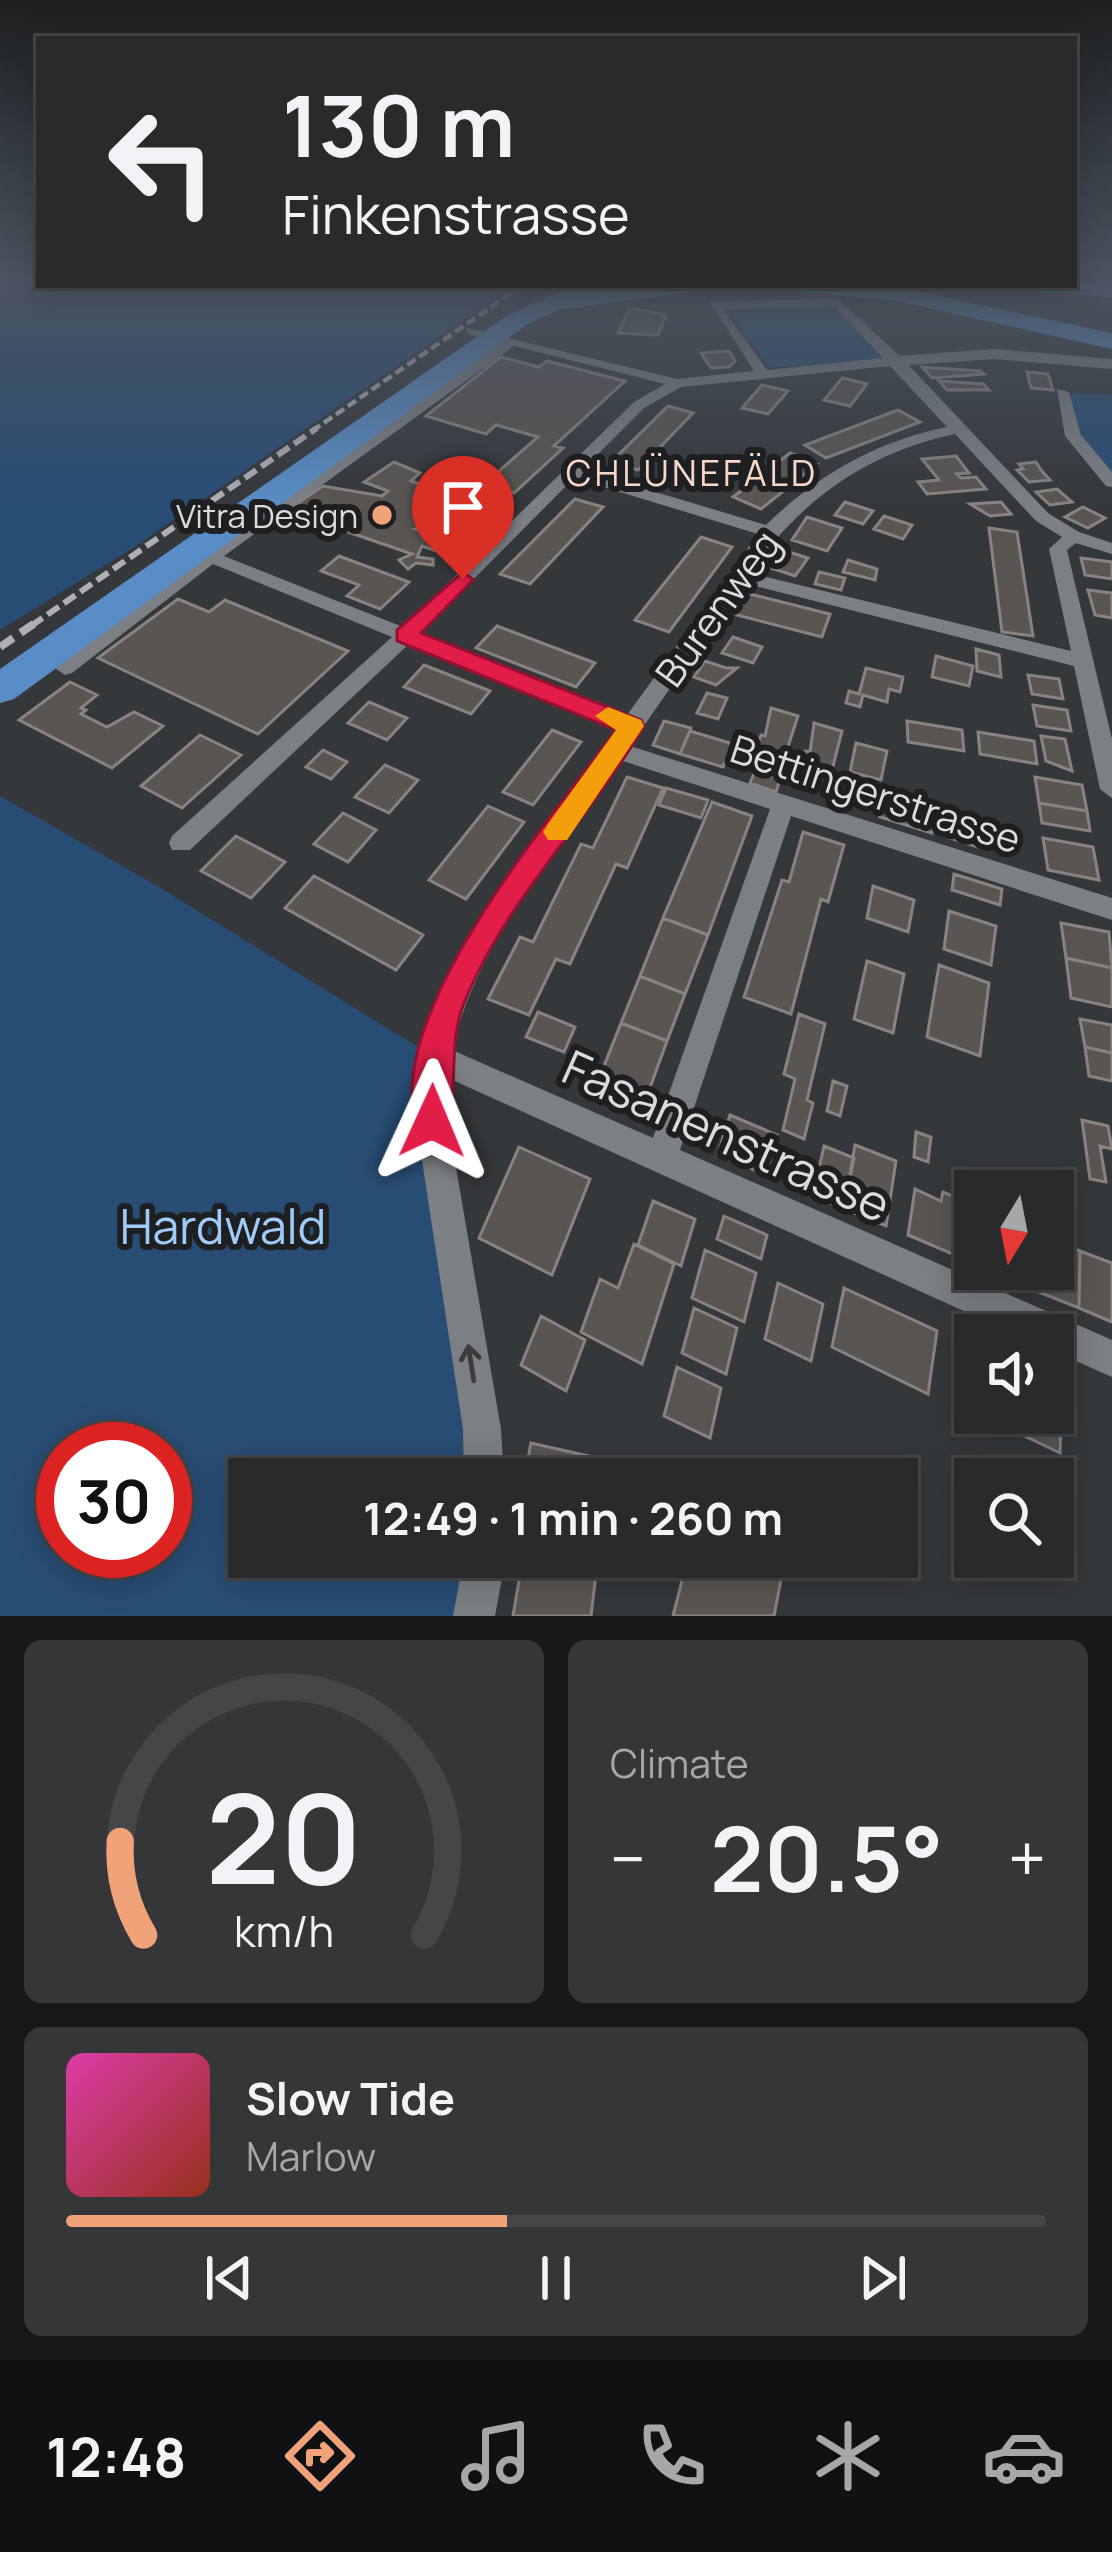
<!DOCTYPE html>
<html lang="en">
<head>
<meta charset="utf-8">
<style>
	:root { --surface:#282a2c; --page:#343638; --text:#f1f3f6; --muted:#a5a7a9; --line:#444648; --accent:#f0a279 }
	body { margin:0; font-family:Manrope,sans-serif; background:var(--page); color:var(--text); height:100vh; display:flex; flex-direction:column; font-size:45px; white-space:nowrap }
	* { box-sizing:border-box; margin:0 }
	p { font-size:39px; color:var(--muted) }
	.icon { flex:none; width:66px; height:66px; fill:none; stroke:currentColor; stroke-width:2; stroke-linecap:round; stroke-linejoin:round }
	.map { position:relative; height:1616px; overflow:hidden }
	.panel { display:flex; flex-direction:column; gap:24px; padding:24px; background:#161718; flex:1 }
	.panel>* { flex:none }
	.guide { position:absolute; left:36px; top:36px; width:1041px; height:252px; border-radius:0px; box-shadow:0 6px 30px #0003,0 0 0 3px var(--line); background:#282a2c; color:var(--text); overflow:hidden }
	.needle { width:78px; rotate:190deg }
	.buttons { position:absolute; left:954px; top:1170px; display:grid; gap:24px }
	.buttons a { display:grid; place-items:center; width:120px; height:120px; border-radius:0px; background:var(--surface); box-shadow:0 6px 30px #0003,0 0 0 3px var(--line); font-size:60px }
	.speed { position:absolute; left:36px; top:1422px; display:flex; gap:24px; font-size:60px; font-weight:700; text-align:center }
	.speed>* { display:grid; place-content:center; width:156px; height:156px; border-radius:50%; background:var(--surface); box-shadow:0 6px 30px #0003,0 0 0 3px var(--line); line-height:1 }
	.speed .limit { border:18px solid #d22; background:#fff; color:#111 }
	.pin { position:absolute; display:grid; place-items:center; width:102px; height:102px; color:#fff; margin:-123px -51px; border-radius:50% 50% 50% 0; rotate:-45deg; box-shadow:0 0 12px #0007 }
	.pin .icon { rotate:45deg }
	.me { position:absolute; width:132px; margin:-66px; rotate:1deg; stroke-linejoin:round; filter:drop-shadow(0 0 9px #0008) }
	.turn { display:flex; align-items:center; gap:42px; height:252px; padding:0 48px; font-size:54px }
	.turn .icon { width:156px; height:156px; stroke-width:2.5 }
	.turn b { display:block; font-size:84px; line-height:102px }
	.big { font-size:90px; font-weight:700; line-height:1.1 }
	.panel .card { flex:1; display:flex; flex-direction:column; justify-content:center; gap:18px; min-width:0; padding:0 42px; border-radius:18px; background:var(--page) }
	.panel .dial { align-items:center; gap:0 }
	.dial svg { height:312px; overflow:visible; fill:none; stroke:var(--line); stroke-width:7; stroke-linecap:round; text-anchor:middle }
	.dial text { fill:var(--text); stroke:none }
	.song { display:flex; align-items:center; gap:36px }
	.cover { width:144px; height:144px; border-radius:18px; background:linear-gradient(135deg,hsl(320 70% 55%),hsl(10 70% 35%)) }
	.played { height:12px; border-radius:6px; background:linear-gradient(90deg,var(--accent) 45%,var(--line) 45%) }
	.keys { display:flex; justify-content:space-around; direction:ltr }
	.heat { display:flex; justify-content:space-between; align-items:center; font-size:66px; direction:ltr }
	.panel .tiles { flex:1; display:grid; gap:24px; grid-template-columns:1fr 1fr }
	.card:last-child { grid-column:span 2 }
	.trip { position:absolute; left:228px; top:1458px; width:690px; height:120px; border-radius:0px; background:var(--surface); box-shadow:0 6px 30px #0003,0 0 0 3px var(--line); font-weight:700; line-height:120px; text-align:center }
	.tab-bar { display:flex; height:192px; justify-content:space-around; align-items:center; background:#101112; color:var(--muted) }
	.tab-bar .icon { width:84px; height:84px }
	.tab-bar .on { color:var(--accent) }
	.tab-bar b { font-size:54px; color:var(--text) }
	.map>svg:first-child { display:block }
	.green { fill:#284d74; fill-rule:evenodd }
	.building { fill:#595552; stroke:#888380; stroke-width:3 }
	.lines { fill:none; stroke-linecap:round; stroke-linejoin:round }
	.minor { fill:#7c7f83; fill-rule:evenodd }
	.tertiary { fill:#7c7f83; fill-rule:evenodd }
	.motorway { fill:#588dc6; fill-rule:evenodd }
	.rail-far2 { stroke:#adafb2; stroke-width:4.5; stroke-dasharray:10 4.5; stroke-linecap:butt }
	.rail-far1 { stroke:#adafb2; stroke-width:6; stroke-dasharray:14 6; stroke-linecap:butt }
	.rail { stroke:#adafb2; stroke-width:8; stroke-dasharray:16 9; stroke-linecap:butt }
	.oneway { stroke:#3a3c3e }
	.route { fill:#e11d48; stroke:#92132f; stroke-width:3 }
	.slow { fill:#f59e0b }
	.poi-dot { fill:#f0a279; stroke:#1e1f21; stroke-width:4.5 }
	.labels { text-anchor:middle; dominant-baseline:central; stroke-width:12; stroke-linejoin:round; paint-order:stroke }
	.far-poi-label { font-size:33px; fill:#d9dbde; stroke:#1e1f21; text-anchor:end }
	.far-neighbourhood-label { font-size:36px; letter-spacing:3px; fill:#f6d7c8; stroke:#1e1f21 }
	.street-label { font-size:39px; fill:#d9dbde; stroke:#1e1f21 }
	.near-street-label { font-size:48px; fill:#d9dbde; stroke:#1e1f21 }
	.near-park-label { font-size:48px; fill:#a0caf8; stroke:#1e1f21 }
</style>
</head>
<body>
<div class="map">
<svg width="1112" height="1616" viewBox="0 0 1112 1616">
	<rect width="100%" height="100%" fill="#35383b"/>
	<path class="green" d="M0 278H39V285H514L136 546 0 630Z
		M833 305 885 359 770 368 723 306Z
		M1062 393 1112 394V476L1083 441Z
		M0 796 159 887 434 1057 484 1479H249V1557H485L474 1616H0ZM63 1449H165V1551H63Z"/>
	<path class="building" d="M630 308 666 315 658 335 618 333Z
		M729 351 735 361 729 367 711 368 701 353Z
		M501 357 539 367 547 361 625 381 554 446 563 448 514 493 484 484 538 437 496 425 486 434 426 416Z
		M922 367 980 371 984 374 932 378Z
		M1027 372 1048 374 1053 390 1031 388Z
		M842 378 867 384 850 406 824 400Z
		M939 381 983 384 989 390H947Z
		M762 385 788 391 768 414 742 408Z
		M668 406 693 413 638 470 611 462Z
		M898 410 920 422 826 458 805 445Z
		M790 453 817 464 761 509 733 497Z
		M956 456 969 473 957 474 961 478 976 477 986 489 927 494 918 482 939 480 922 459Z
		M394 462 420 473 411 481 420 484 431 475 438 477 437 485 443 484 436 496 426 491 419 494 434 502 427 505 465 511 455 520 416 529 433 535 444 526 476 537 454 557 422 546 417 557 433 559V565L416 563 408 569 399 560 412 554 325 524 313 531 278 520 280 516 310 518 289 509 323 486 382 496 388 491 364 482Z
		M1036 462 1041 470 1050 480 1029 482 1017 470 1023 469 1019 464Z
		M1057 489 1072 502 1050 505 1036 492Z
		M575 499 603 507 530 584 500 574Z
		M845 502 873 511 863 524 835 515Z
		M1001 502 1011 514 990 516 970 504Z
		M1083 507 1105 518 1088 528 1065 517Z
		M884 516 912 525 903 539 874 529Z
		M807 517 842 528 827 551 792 540Z
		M989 528 1017 532 1033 636 1002 632Z
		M701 537 732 547 669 632 635 620Z
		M777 548 808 558 795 576 765 566Z
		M339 556 409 582 380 609 347 596 359 585 321 571Z
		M1081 558 1112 562V579L1085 575Z
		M848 560 877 569 875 580 843 572Z
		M819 572 845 578 841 590 815 584Z
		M1088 590 1112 593V618L1095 615Z
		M746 593 830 614 822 637 737 615Z
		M178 599 209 612 225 600 348 651 258 734 98 658Z
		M497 626 595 663 576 687 476 648Z
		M733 637 762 647 753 663 722 653Z
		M976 649 999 655 1001 677 977 671Z
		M936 656 973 666 969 686 932 677Z
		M705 661 726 668H737L716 685 694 677Z
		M424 665 490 691 471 714 404 687Z
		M866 668 903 677 900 692 889 689 887 702 863 695 860 707 846 703 849 691 859 694Z
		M1028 675 1059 679 1063 699 1032 694Z
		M70 682 97 695 81 708 86 710 81 714 107 727 134 712 163 726 112 768 19 720Z
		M707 693 727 698 718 719 697 713Z
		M369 702 407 718 387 740 348 723Z
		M1033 705 1067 710 1071 731 1037 726Z
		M771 708 798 716 782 765 753 757 761 735 765 736Z
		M664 721 691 728 680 754 653 745Z
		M907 721 962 730 964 751 908 742Z
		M814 723 842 731 829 782 799 773 805 751 810 752Z
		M552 730 581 742 533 805 503 792Z
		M690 731 733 744 723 767 680 754Z
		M978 732 1034 741 1037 764 980 754Z
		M200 735 241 755 182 808 141 786Z
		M1041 736 1065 739 1072 771 1046 761Z
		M856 743 887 751 881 780 850 772Z
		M323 750 347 762 331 779 306 767Z
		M385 765 418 780 389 813 355 797Z
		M755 771 780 779 776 792 750 783Z
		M627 777 663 788 627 868 616 864 570 964 556 959 529 1015 488 999 520 937 533 942 581 844 593 848Z
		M1035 777 1082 785 1087 811 1039 803Z
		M666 788 708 800 701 818 659 805Z
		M864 792 884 798 881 813 860 807Z
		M884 798 921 809 923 800 943 806 941 816 936 814 932 833 880 817Z
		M712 802 752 816 708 935 663 918Z
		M1039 803 1087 811 1090 831 1042 823Z
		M488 806 524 822 466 899 429 880Z
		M343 813 376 830 348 862 314 844Z
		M954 813 987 823 984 849 950 838Z
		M803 832 844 845 828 902 821 899 791 1014 744 997 782 880 789 882Z
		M236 836 285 862 251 898 201 871Z
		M1043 838 1093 847 1099 880 1048 870Z
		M954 874 1002 889 1000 905 952 890Z
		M314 876 423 935 396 970 285 908Z
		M873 886 914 900 908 932 867 918Z
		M949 911 996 926 991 965 944 949Z
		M663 918 708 935 685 994 640 976Z
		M1061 923 1109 932 1112 968 1066 958Z
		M1066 958 1112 968V1007L1071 998Z
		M867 961 904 974 893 1033 854 1019Z
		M939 965 989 983 980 1056 927 1037Z
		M640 976 685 994 667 1041 621 1023Z
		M538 1012 575 1027 564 1052 526 1037Z
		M799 1014 825 1024 807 1100 813 1103 804 1139 783 1130 795 1079 784 1074Z
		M1080 1019 1112 1025V1053L1085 1047Z
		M621 1023 667 1041 647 1096 600 1076Z
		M1085 1047 1112 1053V1081L1089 1076Z
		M833 1081 847 1086 840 1116 827 1111Z
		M730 1115 777 1135 766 1175 718 1154Z
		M1082 1120 1108 1126 1112 1149 1100 1146 1106 1182 1090 1179Z
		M916 1132 931 1137 928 1162 914 1157Z
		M855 1145 896 1161 886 1226 844 1209Z
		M824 1146 854 1158 844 1209 813 1196Z
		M519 1147 590 1179 552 1275 479 1238Z
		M915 1189 941 1201 943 1192 962 1200 955 1255 908 1235Z
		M653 1201 695 1219 681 1266 638 1245Z
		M960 1212 975 1218V1264L955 1255Z
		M724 1216 767 1235 761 1259 717 1239Z
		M1053 1241 1080 1251 1079 1308 1031 1289 1032 1269H1053Z
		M634 1244 674 1264 642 1364 581 1332 600 1279 618 1288Z
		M705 1250 756 1273 744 1322 692 1298Z
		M1080 1251 1112 1263V1322L1079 1308Z
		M778 1283 823 1304 811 1361 765 1339Z
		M844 1288 937 1331 928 1394 832 1347Z
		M694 1308 737 1328 726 1374 682 1353Z
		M541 1316 585 1340 566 1391 521 1365Z
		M959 1347 975 1354V1412L953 1402Z
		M677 1367 721 1388 710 1438 664 1416Z
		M1053 1389 1062 1393 1060 1453 1006 1427 1007 1413H1053Z
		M531 1443 606 1460 605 1466 623 1479H524Z
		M523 1557H598L591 1616H513Z
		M688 1557H772L784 1564 774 1616H673Z"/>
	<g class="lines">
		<path class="minor" d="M837 298 902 358 1048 513 1079 532 1112 543V554L1076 543 1067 550 1112 739V798L1100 789 1074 666 743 583 630 746 1112 898V920L791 816 680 1150 1112 1340V1377L1053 1351V1335H1017L448 1078V1121L501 1429 504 1479H464L463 1429 416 1121 419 1057 437 1003 472 929 617 729 409 644 190 850H172L169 843 172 836 392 637 213 564 72 673 65 675 55 668 205 553 501 342 467 334V328L677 379 754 371 710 302ZM834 306 883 358 767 370 723 309ZM514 346 665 384 634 402 403 627 224 556ZM890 366 947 427C877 441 817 475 766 525L582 470 644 408 681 387ZM955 434 1036 521 1062 537 1049 549 1071 651 750 573C799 501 868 452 955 434ZM574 478 758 534 627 715 420 633ZM620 760 770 809 653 1138 452 1050C478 940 557 851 620 760Z
			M1057 389 1069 392 1081 435 1112 472V487L1106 486 1065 436Z
			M464 1557H506L495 1616H453Z"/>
		<path class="tertiary" d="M994 349 1112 359V369L994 359 897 366 888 361 897 356Z"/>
		<path class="motorway" d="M1074 280 1112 283V297L1043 292 1032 285H1074Z
			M574 285H604L601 290 621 285H700L689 292 558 310 526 325 14 699 0 703V669L508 315Z
			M792 285 897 287 1112 333V349L897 301 803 292Z"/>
		<path class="rail-far2" d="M312 431 523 285"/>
		<path class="rail-far1" d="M31 626 317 428"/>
		<path class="rail" d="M0 647 35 623"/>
	</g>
	<defs><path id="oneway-shaft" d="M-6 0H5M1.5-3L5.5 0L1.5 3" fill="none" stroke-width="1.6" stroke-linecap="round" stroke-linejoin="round" transform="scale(3)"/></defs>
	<use class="oneway" href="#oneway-shaft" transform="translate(471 1363) rotate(-99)"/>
	<linearGradient id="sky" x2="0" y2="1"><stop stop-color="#1d1f20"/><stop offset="0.55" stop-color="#4b5360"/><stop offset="1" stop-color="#4b5360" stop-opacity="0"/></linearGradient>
	<rect width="1112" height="504" fill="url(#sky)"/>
	<path class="route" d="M463 572 473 579 470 583 421 633 641 720 644 726C589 820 503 903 463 1006 447 1048 460 1096 445 1133L432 1138 419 1133C374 1023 553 816 616 730L397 641V630Z"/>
	<path class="slow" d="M608 707 641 720 644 726 567 840H548L543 832 548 824 616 730 595 716Z"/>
	<circle class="poi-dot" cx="382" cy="515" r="12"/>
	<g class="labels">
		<g class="far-poi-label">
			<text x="358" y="515">Vitra Design</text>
		</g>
		<g class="far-neighbourhood-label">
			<text x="692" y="472">CHLÜNEFÄLD</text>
		</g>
		<g class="street-label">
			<text transform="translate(717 608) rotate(-54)">Burenweg</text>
			<text transform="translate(876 793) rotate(18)">Bettingerstrasse</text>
		</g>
		<g class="near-street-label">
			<text transform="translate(727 1135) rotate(24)">Fasanenstrasse</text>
		</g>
		<g class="near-park-label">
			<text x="223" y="1225">Hardwald</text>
		</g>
	</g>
</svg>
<div class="buttons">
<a><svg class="needle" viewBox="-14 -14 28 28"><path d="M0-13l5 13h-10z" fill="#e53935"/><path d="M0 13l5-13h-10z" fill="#a5a7a9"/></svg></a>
<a><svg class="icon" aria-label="sound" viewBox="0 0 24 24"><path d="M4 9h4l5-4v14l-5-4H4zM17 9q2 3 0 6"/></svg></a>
<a><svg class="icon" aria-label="search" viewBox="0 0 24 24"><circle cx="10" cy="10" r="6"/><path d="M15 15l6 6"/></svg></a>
</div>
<div class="speed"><div class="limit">30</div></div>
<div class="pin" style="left:463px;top:579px;background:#d93025"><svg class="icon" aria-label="arrive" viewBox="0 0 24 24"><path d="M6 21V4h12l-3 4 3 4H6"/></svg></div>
<svg class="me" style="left:432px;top:1121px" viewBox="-20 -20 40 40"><path d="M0-17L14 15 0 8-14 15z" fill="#e11d48" stroke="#fff" stroke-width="4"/></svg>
<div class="trip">12:49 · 1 min · 260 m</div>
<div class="guide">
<div class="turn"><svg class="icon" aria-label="left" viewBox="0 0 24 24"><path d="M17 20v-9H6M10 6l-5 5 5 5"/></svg><div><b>130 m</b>Finkenstrasse</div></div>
</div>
</div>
<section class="panel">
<div class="tiles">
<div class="card dial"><svg viewBox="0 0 100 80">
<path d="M14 69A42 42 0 1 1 86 69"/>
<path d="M14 69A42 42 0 0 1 8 45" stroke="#f0a279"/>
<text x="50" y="56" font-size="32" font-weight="700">20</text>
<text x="50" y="72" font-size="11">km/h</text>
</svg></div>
<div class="card"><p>Climate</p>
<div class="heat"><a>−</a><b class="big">20.5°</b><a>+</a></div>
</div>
<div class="card">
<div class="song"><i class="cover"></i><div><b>Slow Tide</b><p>Marlow</p></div></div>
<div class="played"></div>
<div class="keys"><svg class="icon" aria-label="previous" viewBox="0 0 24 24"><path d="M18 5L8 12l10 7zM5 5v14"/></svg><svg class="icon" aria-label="pause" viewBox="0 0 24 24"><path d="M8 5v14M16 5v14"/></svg><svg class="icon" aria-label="next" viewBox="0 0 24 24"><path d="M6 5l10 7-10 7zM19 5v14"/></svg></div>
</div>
</div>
</section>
<nav class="tab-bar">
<b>12:48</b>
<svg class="icon on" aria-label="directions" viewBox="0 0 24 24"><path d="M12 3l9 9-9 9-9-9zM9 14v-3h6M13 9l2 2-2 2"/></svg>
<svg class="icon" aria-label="music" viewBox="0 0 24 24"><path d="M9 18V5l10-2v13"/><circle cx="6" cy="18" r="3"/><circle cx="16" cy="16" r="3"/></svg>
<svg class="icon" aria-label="phone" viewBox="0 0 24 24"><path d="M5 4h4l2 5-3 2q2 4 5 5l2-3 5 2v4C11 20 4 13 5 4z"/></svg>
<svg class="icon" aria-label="climate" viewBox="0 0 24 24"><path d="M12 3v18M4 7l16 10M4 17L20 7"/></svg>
<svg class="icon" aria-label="car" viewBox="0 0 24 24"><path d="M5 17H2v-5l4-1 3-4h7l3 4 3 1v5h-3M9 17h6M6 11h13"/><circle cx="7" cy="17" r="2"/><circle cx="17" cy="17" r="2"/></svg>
</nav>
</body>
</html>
